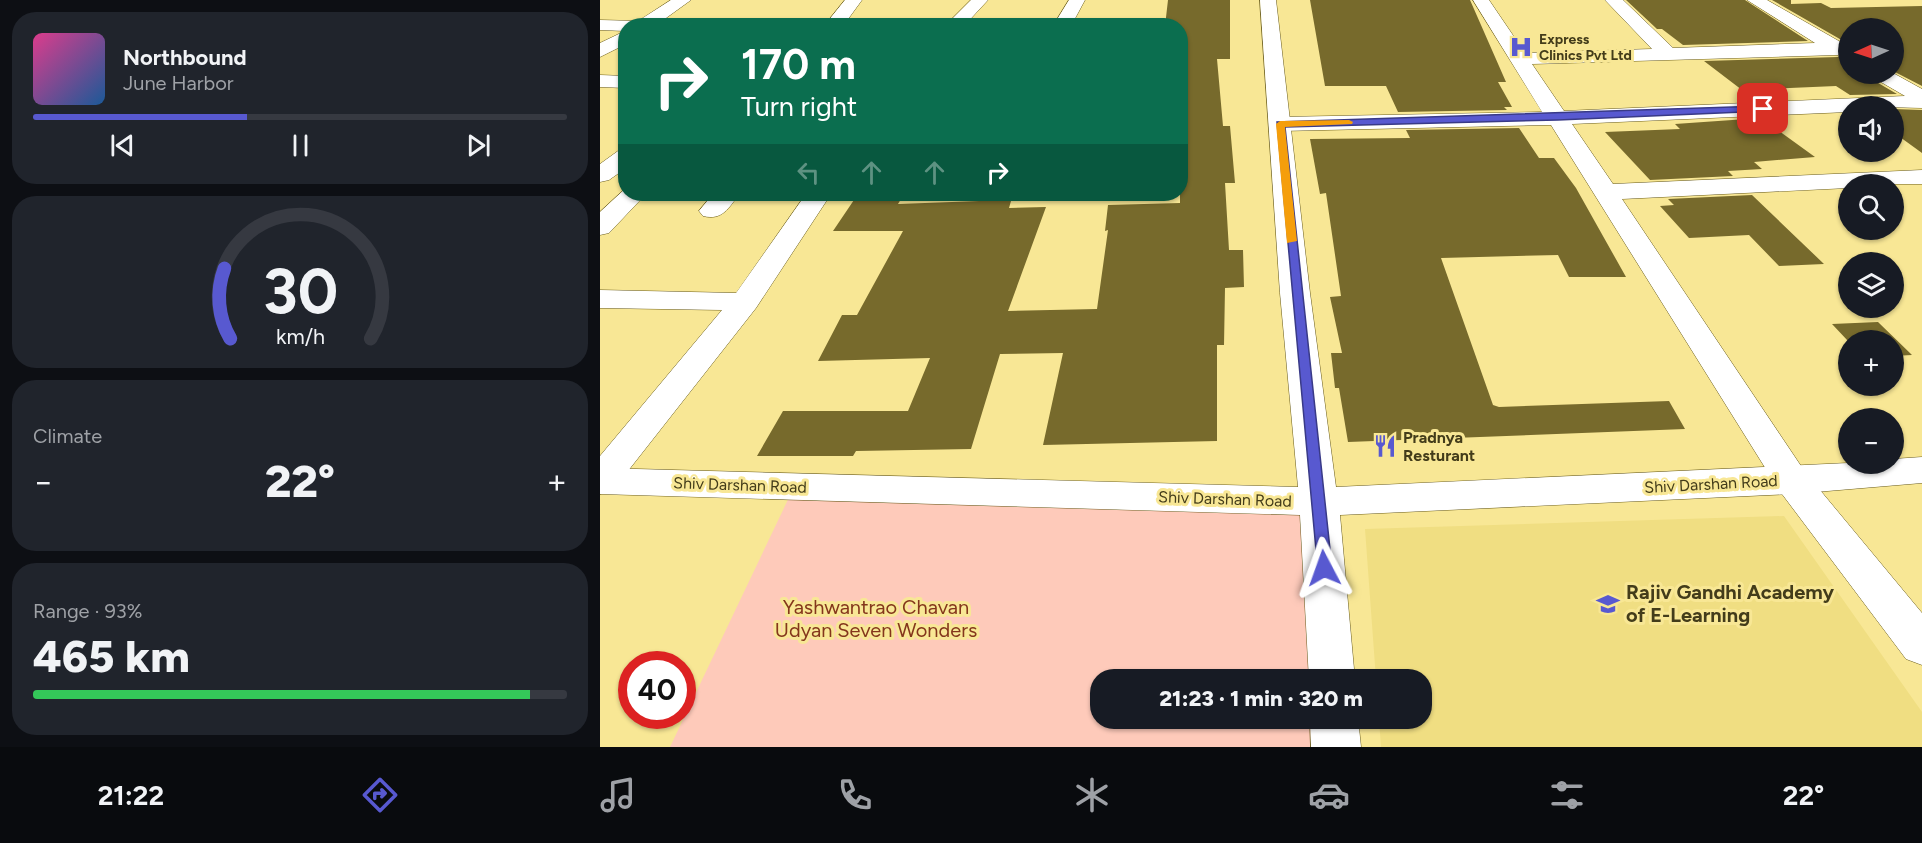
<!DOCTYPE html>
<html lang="en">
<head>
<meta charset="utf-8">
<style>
	:root { --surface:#171b24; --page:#20242c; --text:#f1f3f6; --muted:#9ea1a6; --line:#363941; --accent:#5859d0 }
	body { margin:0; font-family:Figtree,sans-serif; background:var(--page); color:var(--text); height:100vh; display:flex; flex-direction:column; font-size:22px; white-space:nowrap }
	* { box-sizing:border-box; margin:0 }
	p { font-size:20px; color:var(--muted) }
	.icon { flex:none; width:33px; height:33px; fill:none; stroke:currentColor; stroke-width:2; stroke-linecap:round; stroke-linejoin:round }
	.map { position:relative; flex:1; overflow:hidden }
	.side { display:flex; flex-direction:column; gap:12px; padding:12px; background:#0d0f14; width:600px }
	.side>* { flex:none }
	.hud { position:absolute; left:18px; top:18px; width:570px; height:183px; border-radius:24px; box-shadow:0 2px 4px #0004; background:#0b6e4f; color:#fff; overflow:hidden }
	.needle { width:39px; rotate:267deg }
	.fabs { position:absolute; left:1238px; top:18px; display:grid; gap:12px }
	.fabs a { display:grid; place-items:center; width:66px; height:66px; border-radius:50%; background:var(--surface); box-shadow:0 2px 4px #0004; font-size:30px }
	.speed { position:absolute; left:18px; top:651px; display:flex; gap:12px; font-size:30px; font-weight:700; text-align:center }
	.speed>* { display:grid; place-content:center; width:78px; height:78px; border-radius:50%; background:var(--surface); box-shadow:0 2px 4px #0004; line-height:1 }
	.speed .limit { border:9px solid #d22; background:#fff; color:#111 }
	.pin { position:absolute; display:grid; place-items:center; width:51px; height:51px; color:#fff; margin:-26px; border-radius:12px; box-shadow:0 3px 9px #0006 }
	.me { position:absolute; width:66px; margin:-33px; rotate:356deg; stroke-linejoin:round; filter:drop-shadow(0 0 4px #0008) }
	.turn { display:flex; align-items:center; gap:21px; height:126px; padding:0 24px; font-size:27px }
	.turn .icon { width:78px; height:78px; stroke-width:2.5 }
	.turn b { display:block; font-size:42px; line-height:51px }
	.lanes { display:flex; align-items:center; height:57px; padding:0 24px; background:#0003; justify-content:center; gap:30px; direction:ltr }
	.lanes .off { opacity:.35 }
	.big { font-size:45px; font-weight:800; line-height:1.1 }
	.side .card { flex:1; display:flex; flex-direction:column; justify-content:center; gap:9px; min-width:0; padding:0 21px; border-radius:24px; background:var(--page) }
	.side .dial { align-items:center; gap:0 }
	.dial svg { height:156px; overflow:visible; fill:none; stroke:var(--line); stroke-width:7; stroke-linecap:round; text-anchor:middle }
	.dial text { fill:var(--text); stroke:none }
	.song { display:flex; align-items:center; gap:18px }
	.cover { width:72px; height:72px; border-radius:9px; background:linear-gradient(135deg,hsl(330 70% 55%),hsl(210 70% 35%)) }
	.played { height:6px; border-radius:3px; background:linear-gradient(90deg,var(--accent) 40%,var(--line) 40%) }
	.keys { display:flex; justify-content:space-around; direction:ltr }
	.heat { display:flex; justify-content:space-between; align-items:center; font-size:33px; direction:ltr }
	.charge { height:9px; border-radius:4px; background:linear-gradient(90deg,#34c759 93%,var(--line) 0) }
	.trip { position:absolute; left:490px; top:669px; width:342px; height:60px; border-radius:24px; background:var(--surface); box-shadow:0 2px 4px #0004; font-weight:800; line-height:60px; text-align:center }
	.menu { display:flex; height:96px; justify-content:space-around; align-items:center; background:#090b0e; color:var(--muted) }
	.menu .icon { width:42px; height:42px }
	.menu .current { color:var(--accent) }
	.menu b { font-size:27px; color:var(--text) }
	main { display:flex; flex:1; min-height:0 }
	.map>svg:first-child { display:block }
	.built { fill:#f0de82 }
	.green { fill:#fecaba }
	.building { fill:#776a2c }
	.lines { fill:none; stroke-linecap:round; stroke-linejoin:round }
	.street-casing { stroke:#695c1d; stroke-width:1 }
	.secondary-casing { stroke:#695c1d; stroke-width:1 }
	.street { fill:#fff; fill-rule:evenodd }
	.secondary { fill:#fff; fill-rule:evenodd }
	.route { fill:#5859d0; stroke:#393a87; stroke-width:1.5 }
	.slow { fill:#f59e0b }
	.labels { text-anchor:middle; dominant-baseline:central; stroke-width:6; stroke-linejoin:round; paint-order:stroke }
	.far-poi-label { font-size:14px; font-weight:bold; fill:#433c1a; stroke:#f8e795; text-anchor:start }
	.poi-label { font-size:16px; font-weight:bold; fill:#433c1a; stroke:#f8e795; text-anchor:start }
	.street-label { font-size:16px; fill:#433c1a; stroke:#f8e795 }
	.near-poi-label { font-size:20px; font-weight:bold; fill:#433c1a; stroke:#f8e795; text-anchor:start }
	.near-park-label { font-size:20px; fill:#84361c; stroke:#f8e795 }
</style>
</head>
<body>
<main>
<section class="side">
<div class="card">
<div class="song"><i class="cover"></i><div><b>Northbound</b><p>June Harbor</p></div></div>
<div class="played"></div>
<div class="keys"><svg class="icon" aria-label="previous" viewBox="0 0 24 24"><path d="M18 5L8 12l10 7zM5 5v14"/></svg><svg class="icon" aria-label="pause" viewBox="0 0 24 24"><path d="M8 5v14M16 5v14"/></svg><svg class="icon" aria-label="next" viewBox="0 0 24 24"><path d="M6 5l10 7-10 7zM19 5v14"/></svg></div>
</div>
<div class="card dial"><svg viewBox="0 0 100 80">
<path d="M14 69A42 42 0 1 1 86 69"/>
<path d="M14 69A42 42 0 0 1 11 33" stroke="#5859d0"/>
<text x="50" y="56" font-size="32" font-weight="700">30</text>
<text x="50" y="72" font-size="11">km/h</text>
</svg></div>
<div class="card"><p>Climate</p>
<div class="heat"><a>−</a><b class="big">22°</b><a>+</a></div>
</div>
<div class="card"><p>Range · 93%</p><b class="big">465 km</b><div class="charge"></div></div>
</section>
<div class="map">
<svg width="1322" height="747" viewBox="0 0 1322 747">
	<rect width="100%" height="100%" fill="#f8e795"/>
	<path class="built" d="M1184 516 1322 712V747H781L779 719 822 718V680L776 679 765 529Z"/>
	<path class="green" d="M194 487 719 502 729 679 501 680V718L731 719 733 747H70Z"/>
	<path class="building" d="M568 0H630V59H617L623 126H630L635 183H625L629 250H643L644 287 625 288 624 345H617V441L443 445 463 353 400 354 371 449 256 451 253 456H157L183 411H308L330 358 218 361 242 315H257L303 231H233L258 194H304L298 204 379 201 382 194H413L409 208 446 207 408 311 497 309 508 230 505 231 508 205 580 203V129H588L586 60H580V26H565Z
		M710 0H870L906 82H898L912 107H904L907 110 798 112 786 86H725Z
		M1026 0H1145L1208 41 1083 45 1062 29H1057Z
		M1172 0H1191V4L1221 3 1231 8 1322 6V86L1293 71V28H1248V46L1245 42Z
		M1248 51V74H1269L1273 80 1297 94 1250 95 1236 86 1142 90 1104 61 1238 57Z
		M1293 109 1322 110V153L1293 132Z
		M1161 118 1215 157 1154 162 1162 169 1128 171 1133 176 1050 180 1005 132 1080 129 1075 124Z
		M919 128 939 158H954L976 188 1026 277H969L958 255 841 258 893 405 899 407 1069 401 1085 429 748 442 739 388H735L731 353H742L730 297 741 296 726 193 720 194 710 139 810 138 806 130Z
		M1152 195 1224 264 1179 266 1149 235 1089 238 1060 206 1074 205 1068 199Z
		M1278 322 1312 355 1293 356V340L1248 341 1232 324Z"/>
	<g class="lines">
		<g class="street-casing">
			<path id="street" d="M71 0H91L55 26H26V44L0 57V43L25 31 0 30V20L38 21Z
				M245 0H262L243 26H224Z
				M371 0H388L364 26H345Z
				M469 0H485L471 26H453Z
				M873 0H889L925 53 1052 49 1005 0H1023L1073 48 1215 43 1147 0H1167L1244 44 1247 49 1238 55 932 64 964 111 1305 96 1274 78 1271 74 1293 73 1322 89V108L1248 106V112L972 124 1013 184 1322 170V184H1248V188L1022 199 1205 472 1322 613V665L1306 659 1179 490 951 125 680 131 672 129 669 124 672 119 680 117 942 112Z
				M0 75 26 76V88L0 87Z
				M26 149V168L9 180 0 182V164L18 151Z
				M26 188V194H46L9 233 0 235V212Z
				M113 194H139C129 208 122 221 103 216L99 211Z
				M206 194H231L156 308 13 490 0 494V456L122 310 0 308V290L136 293Z"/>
		</g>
		<g class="secondary-casing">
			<path id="secondary" d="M660 0H676L710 293 736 487 1248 463 1293 464V459L1322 457V483L1192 494 740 515 755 680H709L700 515 0 494V468L698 487 680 293Z
				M710 718H758L761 747H711Z"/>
		</g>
		<use href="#street" class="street"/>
		<use href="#secondary" class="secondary"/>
	</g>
	<path class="route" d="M1163 106 1167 109 1166 111 958 120 685 127 732 568 730 572H718L677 122Z"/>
	<path class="slow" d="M749 120 753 122 752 124 685 127 697 241 687 243 676 124 680 121Z"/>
	<defs>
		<g id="hospital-bare" transform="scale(1.8)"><path d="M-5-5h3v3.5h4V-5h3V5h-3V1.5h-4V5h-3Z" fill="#5859d0" stroke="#f8e795" stroke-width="2.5" paint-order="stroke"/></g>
		<g id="restaurant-bare" transform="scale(1.8)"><path d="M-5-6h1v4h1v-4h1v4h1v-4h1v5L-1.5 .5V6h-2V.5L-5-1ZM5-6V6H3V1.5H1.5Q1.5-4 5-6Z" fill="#5859d0" stroke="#f8e795" stroke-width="2.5" paint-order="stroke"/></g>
		<g id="university-bare" transform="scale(1.8)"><path d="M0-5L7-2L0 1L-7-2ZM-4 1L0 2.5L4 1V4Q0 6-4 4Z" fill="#5859d0" stroke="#f8e795" stroke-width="2.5" paint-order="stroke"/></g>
	</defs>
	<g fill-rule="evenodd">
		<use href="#hospital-bare" x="921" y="47"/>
		<use href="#restaurant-bare" x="785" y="446"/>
		<use href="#university-bare" x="1008" y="604"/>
	</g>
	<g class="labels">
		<g class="far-poi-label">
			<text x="939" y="39">Express<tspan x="939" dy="16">Clinics Pvt Ltd</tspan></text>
		</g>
		<g class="poi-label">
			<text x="803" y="437">Pradnya<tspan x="803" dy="18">Resturant</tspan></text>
		</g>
		<g class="street-label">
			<text transform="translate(1111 484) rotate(-3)">Shiv Darshan Road</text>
			<text transform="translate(140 485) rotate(2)">Shiv Darshan Road</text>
			<text transform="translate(625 499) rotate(2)">Shiv Darshan Road</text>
		</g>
		<g class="near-poi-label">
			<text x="1026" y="592">Rajiv Gandhi Academy<tspan x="1026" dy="23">of E-Learning</tspan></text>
		</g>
		<g class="near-park-label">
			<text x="276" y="607">Yashwantrao Chavan<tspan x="276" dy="23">Udyan Seven Wonders</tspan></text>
		</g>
	</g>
</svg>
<div class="fabs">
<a><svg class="needle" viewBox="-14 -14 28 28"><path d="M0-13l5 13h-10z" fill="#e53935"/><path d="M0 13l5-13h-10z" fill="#9ea1a6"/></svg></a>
<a><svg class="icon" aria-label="sound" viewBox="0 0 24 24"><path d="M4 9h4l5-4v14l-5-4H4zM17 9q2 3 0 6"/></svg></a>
<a><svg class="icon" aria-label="search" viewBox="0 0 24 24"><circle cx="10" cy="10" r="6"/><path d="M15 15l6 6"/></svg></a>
<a><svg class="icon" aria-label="layers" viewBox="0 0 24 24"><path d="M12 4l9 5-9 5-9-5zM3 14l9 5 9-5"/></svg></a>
<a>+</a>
<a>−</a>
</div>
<div class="speed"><div class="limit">40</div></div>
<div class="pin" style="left:1163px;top:109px;background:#d93025"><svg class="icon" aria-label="arrive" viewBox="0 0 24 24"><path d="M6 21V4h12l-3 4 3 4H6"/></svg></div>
<svg class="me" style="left:724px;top:568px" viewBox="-20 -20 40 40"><path d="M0-17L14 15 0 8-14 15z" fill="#5859d0" stroke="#fff" stroke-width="4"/></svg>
<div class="trip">21:23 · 1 min · 320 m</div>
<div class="hud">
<div class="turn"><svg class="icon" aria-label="right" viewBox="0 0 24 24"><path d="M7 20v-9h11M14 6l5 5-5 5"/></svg><div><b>170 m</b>Turn right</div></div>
<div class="lanes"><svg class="icon off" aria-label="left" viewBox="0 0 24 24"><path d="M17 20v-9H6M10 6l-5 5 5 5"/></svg><svg class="icon off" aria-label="ahead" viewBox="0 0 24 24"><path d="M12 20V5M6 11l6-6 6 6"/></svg><svg class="icon off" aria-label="ahead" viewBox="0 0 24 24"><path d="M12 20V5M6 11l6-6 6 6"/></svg><svg class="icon" aria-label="right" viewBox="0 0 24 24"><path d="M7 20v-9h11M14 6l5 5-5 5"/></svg></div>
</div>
</div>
</main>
<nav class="menu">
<b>21:22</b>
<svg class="icon current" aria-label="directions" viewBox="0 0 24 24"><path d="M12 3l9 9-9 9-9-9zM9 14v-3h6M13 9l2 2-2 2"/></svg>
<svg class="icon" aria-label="music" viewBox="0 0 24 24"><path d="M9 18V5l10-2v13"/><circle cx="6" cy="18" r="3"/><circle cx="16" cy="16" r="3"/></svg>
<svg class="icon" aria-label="phone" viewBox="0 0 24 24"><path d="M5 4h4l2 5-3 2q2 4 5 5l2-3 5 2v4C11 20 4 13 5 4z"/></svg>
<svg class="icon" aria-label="climate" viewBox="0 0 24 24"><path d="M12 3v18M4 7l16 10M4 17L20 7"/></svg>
<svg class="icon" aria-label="car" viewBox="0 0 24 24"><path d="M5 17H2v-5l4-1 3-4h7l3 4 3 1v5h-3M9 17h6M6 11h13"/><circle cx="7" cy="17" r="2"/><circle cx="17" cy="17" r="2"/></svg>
<svg class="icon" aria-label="filters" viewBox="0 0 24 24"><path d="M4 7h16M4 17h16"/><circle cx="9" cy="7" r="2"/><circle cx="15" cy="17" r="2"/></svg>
<b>22°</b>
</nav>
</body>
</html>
